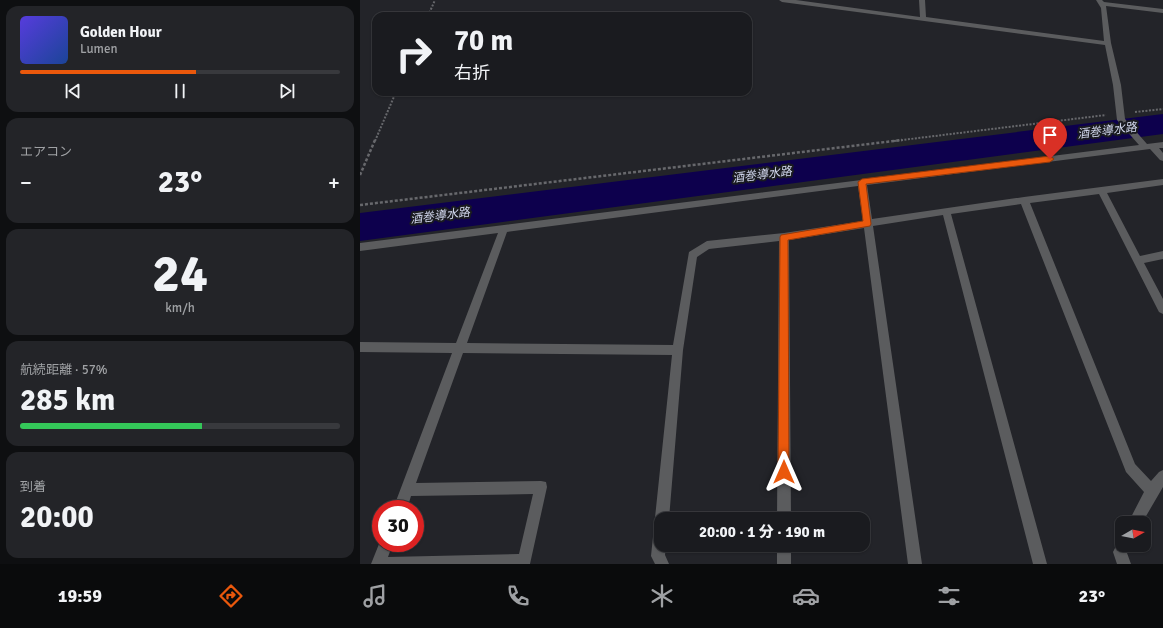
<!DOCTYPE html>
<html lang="ja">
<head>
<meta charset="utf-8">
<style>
	:root { --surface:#1a1b1f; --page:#232428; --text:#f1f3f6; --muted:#9fa1a4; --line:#38393d; --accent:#ea580c }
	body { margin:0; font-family:Signika,"Noto Sans JP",sans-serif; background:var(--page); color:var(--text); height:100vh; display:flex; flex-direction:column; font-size:15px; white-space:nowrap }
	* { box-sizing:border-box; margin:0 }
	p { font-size:13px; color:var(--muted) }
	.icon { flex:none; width:22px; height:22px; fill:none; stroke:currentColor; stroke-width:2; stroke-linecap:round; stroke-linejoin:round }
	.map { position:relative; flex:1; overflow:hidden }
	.panel { display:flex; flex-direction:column; gap:6px; padding:6px; background:#0e0f11; width:360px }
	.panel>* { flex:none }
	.banner { position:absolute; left:12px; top:12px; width:380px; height:84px; border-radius:12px; box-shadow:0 1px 3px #0004,0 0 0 1px var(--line); background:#1a1b1f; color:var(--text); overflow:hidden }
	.needle { width:26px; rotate:81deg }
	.fabs { position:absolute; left:755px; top:516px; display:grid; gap:8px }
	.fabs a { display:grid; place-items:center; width:36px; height:36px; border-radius:8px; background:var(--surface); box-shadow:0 1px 3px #0004,0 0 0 1px var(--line); font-size:20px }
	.speed { position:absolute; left:12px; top:500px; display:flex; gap:8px; font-size:20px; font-weight:700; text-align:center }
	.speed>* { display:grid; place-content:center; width:52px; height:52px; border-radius:50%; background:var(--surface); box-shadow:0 1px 3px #0004,0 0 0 1px var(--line); line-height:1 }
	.speed .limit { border:6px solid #d22; background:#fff; color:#111 }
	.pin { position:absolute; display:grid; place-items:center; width:34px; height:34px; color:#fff; margin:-41px -17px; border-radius:50% 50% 50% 0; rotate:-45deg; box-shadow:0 0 4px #0007 }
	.pin .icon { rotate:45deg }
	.me { position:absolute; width:44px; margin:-22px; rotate:0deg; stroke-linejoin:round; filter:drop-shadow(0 0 3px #0008) }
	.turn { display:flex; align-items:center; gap:14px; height:84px; padding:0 16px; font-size:18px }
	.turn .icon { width:52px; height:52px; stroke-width:2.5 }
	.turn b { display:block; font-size:28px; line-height:34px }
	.big { font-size:30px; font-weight:800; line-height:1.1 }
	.panel .widget { flex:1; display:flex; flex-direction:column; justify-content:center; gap:6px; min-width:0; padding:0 14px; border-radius:12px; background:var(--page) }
	.panel .dial { align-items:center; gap:0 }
	.dial b { font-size:52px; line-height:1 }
	.song { display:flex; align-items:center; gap:12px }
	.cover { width:48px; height:48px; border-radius:6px; background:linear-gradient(135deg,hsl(250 70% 55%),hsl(220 70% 35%)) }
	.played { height:4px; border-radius:2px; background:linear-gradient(90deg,var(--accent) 55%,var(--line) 55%) }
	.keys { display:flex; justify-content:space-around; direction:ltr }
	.heat { display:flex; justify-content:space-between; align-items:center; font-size:22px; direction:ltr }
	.charge { height:6px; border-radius:3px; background:linear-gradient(90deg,#34c759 57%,var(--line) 0) }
	.trip { position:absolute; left:294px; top:512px; width:216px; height:40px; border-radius:12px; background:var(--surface); box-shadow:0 1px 3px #0004,0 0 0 1px var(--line); font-weight:800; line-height:40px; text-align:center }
	.tab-bar { display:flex; height:64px; justify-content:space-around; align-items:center; background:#0a0b0c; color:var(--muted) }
	.tab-bar .icon { width:28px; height:28px }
	.tab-bar .current { color:var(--accent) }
	.tab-bar b { font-size:18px; color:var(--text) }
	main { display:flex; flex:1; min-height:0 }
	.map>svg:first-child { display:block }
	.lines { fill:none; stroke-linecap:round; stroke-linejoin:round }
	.river { fill:#0d004d; fill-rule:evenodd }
	.path-far1 { stroke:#67686c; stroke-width:2; stroke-dasharray:2 1.5; stroke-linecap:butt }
	.path { stroke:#67686c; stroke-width:2.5; stroke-dasharray:3 2; stroke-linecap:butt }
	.minor { fill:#5b5c5e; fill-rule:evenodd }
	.route { fill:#ea580c; stroke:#983908 }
	.labels { text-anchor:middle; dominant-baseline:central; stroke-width:4; stroke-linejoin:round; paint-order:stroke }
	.water-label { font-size:12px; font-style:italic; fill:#d0d6ec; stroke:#1a1b20 }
</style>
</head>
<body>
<main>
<section class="panel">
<div class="widget">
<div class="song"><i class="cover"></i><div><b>Golden Hour</b><p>Lumen</p></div></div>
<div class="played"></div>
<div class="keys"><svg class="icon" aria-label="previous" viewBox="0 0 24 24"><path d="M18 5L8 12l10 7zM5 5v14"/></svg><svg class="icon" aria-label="pause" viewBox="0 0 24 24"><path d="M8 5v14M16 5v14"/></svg><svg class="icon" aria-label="next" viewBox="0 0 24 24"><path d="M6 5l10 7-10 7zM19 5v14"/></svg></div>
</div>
<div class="widget"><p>エアコン</p>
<div class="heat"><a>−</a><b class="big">23°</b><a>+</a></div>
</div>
<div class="widget dial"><b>24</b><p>km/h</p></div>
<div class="widget"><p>航続距離 · 57%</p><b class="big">285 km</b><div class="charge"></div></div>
<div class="widget"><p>到着</p><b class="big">20:00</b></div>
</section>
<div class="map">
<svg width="803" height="564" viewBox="0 0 803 564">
	<rect width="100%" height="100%" fill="#232429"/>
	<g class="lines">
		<path class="river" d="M803 114V134L0 241V213Z"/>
		<path class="path-far1" d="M68 16 75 0
			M775 112 803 109
			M15 141 36 92
			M534 141 746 115"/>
		<path class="path" d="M0 175 15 140
			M0 205 542 140"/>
		<path class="minor" d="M419 0H436L560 17 559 0H565L566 17 744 41 741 8 736 0H742L744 2 803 9V13L746 6 751 43 761 85 765 119 787 144 803 142V148H799L803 153V161L800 160 790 149 507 185 512 219 664 197 803 179V185L747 193 780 256 803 251V259L784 263 803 299V314L799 312 739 194 670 203 775 464 791 481 799 472 803 470V487L782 523H768L784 492 766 472 661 204 591 214 687 564H673L583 215 513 226 562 564H548L504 228 429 240 431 519H417L419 241 349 249 337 257 323 350 309 519H301V545H306L305 555 309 564H295L291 556 312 355 103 353 56 483 181 481 186 482 187 487 170 564H11L21 539V543H33L28 557 159 554 173 494 51 496 47 509H33L92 353 0 352V342L96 343 138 233 0 251V243L779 145 757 120 753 85 745 45 422 2ZM498 186 503 221 424 233 347 241 329 252 313 345 107 343 147 232Z
			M762 539V545H771L767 553 771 564H757L753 552 759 540Z
			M417 545H431V564H417Z"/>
	</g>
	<path class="route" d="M690 156 694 159 690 162 506 184 511 224 510 226 428 240 429 472 428 476 424 478 420 476 418 472 420 237 421 235 503 221 498 182 502 179Z"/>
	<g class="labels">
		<g class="water-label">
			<text transform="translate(747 131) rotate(-7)">酒巻導水路</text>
			<text transform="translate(402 175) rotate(-7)">酒巻導水路</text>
			<text transform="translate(80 216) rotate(-7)">酒巻導水路</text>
		</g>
	</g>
</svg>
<div class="fabs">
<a><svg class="needle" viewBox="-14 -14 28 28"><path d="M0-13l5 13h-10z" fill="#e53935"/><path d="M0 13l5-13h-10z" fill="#9fa1a4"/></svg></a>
</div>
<div class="speed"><div class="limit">30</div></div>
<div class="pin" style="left:690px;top:159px;background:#d93025"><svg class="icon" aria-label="arrive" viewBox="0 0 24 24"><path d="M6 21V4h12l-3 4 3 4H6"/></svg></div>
<svg class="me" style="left:424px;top:472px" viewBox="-20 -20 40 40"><path d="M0-17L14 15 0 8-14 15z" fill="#ea580c" stroke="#fff" stroke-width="4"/></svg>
<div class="trip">20:00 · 1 分 · 190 m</div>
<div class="banner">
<div class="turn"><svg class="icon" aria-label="right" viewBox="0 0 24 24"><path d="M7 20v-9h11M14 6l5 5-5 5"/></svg><div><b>70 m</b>右折</div></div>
</div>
</div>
</main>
<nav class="tab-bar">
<b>19:59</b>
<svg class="icon current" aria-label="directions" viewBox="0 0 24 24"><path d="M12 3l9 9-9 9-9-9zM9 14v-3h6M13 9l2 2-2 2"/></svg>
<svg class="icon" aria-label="music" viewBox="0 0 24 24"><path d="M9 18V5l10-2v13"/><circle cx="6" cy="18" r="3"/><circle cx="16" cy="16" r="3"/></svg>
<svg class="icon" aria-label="phone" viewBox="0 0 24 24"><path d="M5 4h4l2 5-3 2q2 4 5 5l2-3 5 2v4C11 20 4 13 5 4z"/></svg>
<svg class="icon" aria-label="climate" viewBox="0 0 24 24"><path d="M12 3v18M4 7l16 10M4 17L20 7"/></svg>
<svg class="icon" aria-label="car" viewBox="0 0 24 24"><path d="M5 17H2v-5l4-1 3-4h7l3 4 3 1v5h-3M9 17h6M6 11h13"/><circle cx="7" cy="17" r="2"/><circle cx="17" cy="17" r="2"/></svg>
<svg class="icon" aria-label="filters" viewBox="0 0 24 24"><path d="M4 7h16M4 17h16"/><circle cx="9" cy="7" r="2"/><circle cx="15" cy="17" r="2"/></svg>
<b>23°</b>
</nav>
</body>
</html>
